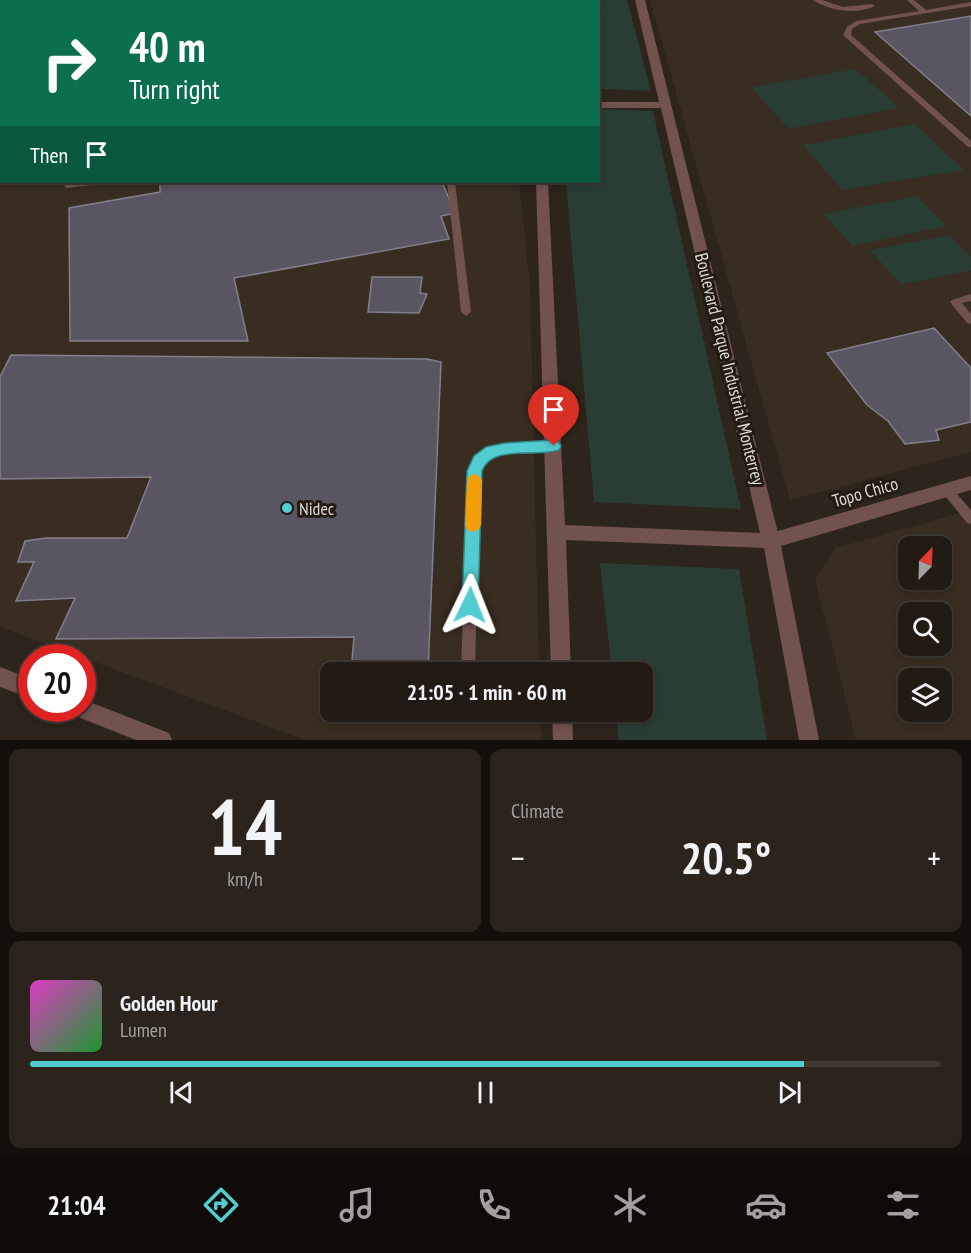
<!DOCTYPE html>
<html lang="en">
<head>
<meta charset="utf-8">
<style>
	:root { --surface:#221b14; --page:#2a241d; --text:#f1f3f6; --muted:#a2a1a0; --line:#3f3934; --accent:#51ccd1 }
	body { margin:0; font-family:"PT Sans Narrow",sans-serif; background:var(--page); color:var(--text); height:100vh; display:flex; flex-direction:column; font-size:22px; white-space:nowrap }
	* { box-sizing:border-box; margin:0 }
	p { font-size:20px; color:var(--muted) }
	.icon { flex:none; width:33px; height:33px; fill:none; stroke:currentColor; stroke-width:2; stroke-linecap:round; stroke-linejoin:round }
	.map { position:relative; height:740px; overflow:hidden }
	.details { display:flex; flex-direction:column; gap:9px; padding:9px; background:#130f0b; flex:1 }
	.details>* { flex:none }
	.hud { position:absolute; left:0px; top:0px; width:600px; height:183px; box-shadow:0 3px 9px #0003,0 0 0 2px var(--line); background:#0b6e4f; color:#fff; overflow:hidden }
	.needle { width:39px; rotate:23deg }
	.fabs { position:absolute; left:898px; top:536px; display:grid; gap:12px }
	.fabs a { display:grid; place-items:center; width:54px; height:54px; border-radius:12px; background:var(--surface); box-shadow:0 3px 9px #0003,0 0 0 2px var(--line); font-size:30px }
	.speed { position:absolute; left:18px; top:644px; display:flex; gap:12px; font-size:30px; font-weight:700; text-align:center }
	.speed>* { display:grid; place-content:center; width:78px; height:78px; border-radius:50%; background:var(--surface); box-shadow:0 3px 9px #0003,0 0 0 2px var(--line); line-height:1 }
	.speed .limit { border:9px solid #d22; background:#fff; color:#111 }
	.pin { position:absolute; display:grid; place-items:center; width:51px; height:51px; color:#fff; margin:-62px -26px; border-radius:50% 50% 50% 0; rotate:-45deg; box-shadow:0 0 6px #0007 }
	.pin .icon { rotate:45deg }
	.me { position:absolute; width:66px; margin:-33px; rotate:2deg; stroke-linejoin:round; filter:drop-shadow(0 0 4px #0008) }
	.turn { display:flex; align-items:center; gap:21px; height:126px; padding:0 30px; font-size:27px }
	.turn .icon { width:78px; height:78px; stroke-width:2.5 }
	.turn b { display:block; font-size:42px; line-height:51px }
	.then { display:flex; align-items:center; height:57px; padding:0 30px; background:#0003; gap:12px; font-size:22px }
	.big { font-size:45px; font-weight:700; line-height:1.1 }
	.details .tile { flex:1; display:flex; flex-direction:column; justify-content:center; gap:9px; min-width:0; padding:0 21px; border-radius:12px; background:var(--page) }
	.details .dial { align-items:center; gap:0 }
	.dial b { font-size:78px; line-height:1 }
	.song { display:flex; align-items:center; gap:18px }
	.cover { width:72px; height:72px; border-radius:9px; background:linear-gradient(135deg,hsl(310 70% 55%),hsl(130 70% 35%)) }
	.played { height:6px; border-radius:3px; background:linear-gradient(90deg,var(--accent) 85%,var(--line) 85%) }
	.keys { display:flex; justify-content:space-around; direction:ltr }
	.heat { display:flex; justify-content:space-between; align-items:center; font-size:33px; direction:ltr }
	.details .tiles { flex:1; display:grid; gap:9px; grid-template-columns:1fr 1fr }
	.tile:last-child { grid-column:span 2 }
	.trip { position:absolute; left:320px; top:662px; width:333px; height:60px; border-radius:12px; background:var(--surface); box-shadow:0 3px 9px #0003,0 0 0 2px var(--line); font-weight:700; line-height:60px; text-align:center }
	.tabs { display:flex; height:96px; justify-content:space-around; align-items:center; background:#0e0b08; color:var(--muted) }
	.tabs .icon { width:42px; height:42px }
	.tabs .active { color:var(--accent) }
	.tabs b { font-size:27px; color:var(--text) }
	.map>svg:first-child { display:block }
	.built { fill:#392c20; fill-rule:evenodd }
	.green { fill:#293d33 }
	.building { fill:#595662; stroke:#827f8d; stroke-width:1.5 }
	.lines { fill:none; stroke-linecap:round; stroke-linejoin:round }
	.service { fill:#72524d; fill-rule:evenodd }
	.minor { fill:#72524d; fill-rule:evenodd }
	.tertiary { fill:#72524d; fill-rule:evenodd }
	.route { fill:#51ccd1; stroke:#358588; stroke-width:1.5 }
	.slow { fill:#f59e0b }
	.poi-dot { fill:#51ccd1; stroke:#231b12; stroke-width:2 }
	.labels { text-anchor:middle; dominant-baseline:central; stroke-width:6; stroke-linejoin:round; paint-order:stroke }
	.street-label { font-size:18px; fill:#ddd8d2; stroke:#231b12 }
	.poi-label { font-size:18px; fill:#ddd8d2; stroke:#231b12; text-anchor:start }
</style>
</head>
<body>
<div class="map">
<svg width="971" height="740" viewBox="0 0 971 740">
	<rect width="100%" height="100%" fill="#2d241b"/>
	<path class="built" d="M0 0H501L2 2V182H519L530 284 539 672H330V711H540L541 740H305L0 627Z
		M650 0H971V452L790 500Z
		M971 510V740H856L815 579 835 548ZM909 546H942V579H909ZM909 612H942V645H909ZM909 678H942V711H909Z"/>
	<path class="green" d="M544 0H627L651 91 599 89 598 2Z
		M856 69 899 108 788 129 751 87Z
		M599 109 653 111 741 509 594 502 566 182H598Z
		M915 124 964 170 842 190 803 145Z
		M917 196 947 226 852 246 824 214Z
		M949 235 971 257V271L901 284 870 250Z
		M600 563 739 569 767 740H619L616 711H642V672H612Z"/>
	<path class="building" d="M0 0H411L412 2H2L0 105Z
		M971 16V116L875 32Z
		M160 182H442L451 203 452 214 441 216 449 239 234 278 248 341H70L69 208 160 192Z
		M372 277H422L420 293 427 294 419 313 368 312Z
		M934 328 971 368V422L936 430 939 440 905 444 888 421 867 405 827 353Z
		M11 355 427 359 441 362 428 672H351L354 637 56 639 75 598 16 601 34 562H18L25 541 46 538H127L151 477 0 479V377Z"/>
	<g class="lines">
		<path class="service" d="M424 0H430L431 2H424Z
			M813 0H822L843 7 872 4 875 6C857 15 829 11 813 0Z
			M907 0H914L926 10 971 2V6L860 24 852 29 851 35 971 141V147H968L843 35 847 27 856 21 919 11Z
			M0 151H2V155H0Z
			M447 182H455L471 312 466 316 461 312Z
			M971 294V301L962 303 971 314V324L967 323 950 302 952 300Z
			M554 441 558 443 560 446 558 449 493 456 483 463 480 471 475 672H461L468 471 475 457 487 449Z
			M946 484 950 486 971 510V524L967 523 942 492 940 489 942 486Z
			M460 711H474L472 717 467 719 462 717Z"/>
		<path class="minor" d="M66 182H94L92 185 66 188 64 185Z
			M971 476V490L771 549 765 546 762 541 765 536 771 533Z
			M0 667 32 679V699L0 687Z
			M82 699 169 733 172 740H136L73 715 70 708H82Z"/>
		<path class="tertiary" d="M522 0H532V2H522Z
			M635 0H645L780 541 819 740H799L764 548 566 540 571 672H551L536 182H548L565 525 760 533 661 108H598V102H659Z
			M552 711H572L573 740H553Z"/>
	</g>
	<path class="route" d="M554 440 559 442 561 446 559 450C536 458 492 444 482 471L478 605 476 611 470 613 464 611 462 605 467 471 474 456 486 447 505 443Z"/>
	<path class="slow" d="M474 474 479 476 482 480 481 525 478 530 473 532 467 530 465 525 467 480 469 476Z"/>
	<circle class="poi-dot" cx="287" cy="508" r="6"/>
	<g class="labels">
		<g class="street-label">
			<text transform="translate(730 369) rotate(76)">Boulevard Parque Industrial Monterrey</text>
			<text transform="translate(865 492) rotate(-16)">Topo Chico</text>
		</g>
		<g class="poi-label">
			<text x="299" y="508">Nidec</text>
		</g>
	</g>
</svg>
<div class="fabs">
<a><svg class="needle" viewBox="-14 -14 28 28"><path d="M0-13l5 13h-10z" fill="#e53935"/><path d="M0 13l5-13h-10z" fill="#a2a1a0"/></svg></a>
<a><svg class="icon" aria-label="search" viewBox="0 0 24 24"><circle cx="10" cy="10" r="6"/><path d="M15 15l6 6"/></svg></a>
<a><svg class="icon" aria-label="layers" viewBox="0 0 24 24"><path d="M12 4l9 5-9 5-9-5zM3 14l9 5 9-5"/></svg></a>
</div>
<div class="speed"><div class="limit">20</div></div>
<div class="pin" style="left:554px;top:446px;background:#d93025"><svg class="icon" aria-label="arrive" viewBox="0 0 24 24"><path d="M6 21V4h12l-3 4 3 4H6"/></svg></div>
<svg class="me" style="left:470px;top:605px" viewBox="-20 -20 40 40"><path d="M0-17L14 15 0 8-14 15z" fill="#51ccd1" stroke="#fff" stroke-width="4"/></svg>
<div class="trip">21:05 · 1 min · 60 m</div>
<div class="hud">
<div class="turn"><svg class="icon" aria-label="right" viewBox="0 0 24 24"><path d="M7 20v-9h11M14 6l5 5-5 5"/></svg><div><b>40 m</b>Turn right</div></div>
<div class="then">Then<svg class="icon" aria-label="arrive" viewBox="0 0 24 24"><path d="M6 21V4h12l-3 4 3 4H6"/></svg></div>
</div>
</div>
<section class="details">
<div class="tiles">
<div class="tile dial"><b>14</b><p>km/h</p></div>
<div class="tile"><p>Climate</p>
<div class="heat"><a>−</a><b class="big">20.5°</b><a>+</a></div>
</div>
<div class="tile">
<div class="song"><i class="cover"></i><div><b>Golden Hour</b><p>Lumen</p></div></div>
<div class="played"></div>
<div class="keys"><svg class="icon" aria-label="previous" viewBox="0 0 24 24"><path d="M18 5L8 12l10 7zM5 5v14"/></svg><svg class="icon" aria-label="pause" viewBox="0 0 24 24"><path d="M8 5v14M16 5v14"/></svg><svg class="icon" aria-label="next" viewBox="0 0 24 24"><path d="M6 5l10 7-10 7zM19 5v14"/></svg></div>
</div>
</div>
</section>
<nav class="tabs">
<b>21:04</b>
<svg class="icon active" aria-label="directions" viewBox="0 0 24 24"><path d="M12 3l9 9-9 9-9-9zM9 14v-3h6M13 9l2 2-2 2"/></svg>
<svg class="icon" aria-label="music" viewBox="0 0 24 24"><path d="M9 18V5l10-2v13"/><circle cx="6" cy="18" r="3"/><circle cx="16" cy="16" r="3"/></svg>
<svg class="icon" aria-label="phone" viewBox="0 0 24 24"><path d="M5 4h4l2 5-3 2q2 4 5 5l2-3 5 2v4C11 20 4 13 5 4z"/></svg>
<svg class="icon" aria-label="climate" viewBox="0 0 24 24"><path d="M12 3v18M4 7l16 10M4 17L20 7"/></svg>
<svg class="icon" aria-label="car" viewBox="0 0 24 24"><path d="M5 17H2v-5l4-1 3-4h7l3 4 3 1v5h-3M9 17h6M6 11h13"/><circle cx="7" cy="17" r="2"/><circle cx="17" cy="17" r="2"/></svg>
<svg class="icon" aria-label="filters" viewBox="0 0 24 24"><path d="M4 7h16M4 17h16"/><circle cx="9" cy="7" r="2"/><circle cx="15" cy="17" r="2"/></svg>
</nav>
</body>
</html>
